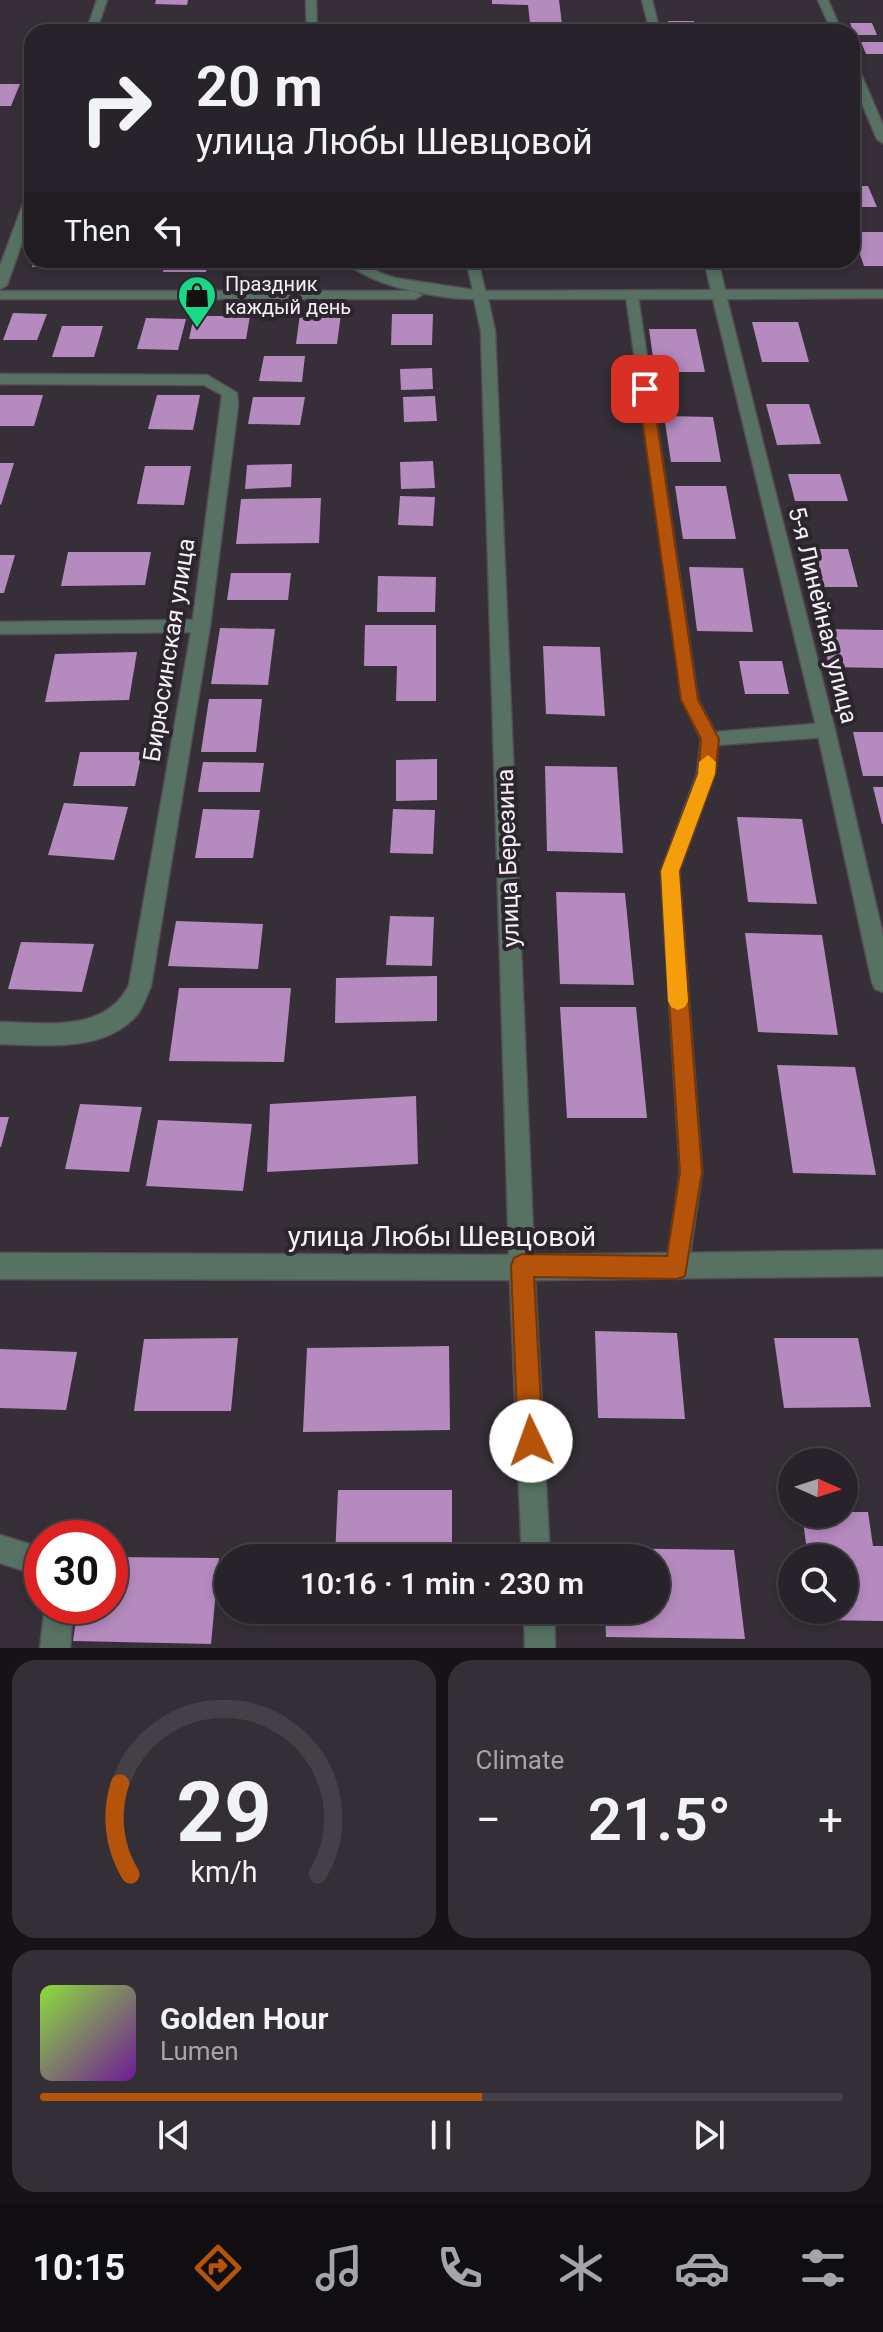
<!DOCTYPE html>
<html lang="en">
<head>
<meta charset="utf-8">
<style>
	:root { --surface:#28232a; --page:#342f36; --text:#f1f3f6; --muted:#a5a4a8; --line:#444047; --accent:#b45309 }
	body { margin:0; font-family:Roboto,sans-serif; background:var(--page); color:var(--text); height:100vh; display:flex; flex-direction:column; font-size:30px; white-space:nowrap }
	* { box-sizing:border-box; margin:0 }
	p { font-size:26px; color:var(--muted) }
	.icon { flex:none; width:44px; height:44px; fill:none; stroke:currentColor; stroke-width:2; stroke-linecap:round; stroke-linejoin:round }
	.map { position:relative; height:1648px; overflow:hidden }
	.panel { display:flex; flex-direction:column; gap:12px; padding:12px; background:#161317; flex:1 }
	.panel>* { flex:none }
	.banner { position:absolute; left:24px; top:24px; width:836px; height:244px; border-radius:24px; box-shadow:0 4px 12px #0003,0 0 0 2px var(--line); background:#28232a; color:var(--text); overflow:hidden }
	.needle { width:52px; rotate:93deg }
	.buttons { position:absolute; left:778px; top:1448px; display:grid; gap:16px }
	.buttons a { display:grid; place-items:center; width:80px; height:80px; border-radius:50%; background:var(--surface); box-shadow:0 4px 12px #0003,0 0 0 2px var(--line); font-size:40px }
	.speed { position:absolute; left:24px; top:1520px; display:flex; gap:16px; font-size:40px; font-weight:700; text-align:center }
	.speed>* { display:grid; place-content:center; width:104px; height:104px; border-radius:50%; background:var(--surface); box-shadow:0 4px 12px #0003,0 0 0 2px var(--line); line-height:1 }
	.speed .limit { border:12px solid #d22; background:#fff; color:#111 }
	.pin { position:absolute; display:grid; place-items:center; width:68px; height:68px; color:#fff; margin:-34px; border-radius:16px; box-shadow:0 4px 12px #0006 }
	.me { position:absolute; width:88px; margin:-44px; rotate:357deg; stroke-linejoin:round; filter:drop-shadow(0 0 6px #0008) }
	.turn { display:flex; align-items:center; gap:28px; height:168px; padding:0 40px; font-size:36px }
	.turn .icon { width:104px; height:104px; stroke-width:2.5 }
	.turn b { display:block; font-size:56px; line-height:68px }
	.then { display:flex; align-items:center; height:76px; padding:0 40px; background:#0003; gap:16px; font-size:30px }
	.big { font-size:60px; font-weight:600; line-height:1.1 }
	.panel .card { flex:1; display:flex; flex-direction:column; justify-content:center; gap:12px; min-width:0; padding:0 28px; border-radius:24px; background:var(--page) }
	.panel .dial { align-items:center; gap:0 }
	.dial svg { height:208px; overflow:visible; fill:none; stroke:var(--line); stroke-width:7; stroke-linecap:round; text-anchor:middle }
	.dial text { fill:var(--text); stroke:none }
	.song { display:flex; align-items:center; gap:24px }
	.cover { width:96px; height:96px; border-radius:12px; background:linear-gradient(135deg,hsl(90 70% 55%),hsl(280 70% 35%)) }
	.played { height:8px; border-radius:4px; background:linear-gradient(90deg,var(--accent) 55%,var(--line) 55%) }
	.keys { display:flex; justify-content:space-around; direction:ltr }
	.heat { display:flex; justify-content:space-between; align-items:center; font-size:44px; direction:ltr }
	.panel .tiles { flex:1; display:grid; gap:12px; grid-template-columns:1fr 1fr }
	.card:last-child { grid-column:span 2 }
	.trip { position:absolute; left:214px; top:1544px; width:456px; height:80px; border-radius:40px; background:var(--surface); box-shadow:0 4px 12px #0003,0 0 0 2px var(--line); font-weight:600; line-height:80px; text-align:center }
	.tabs { display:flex; height:128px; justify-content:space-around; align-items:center; background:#100e11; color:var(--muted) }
	.tabs .icon { width:56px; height:56px }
	.tabs .current { color:var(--accent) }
	.tabs b { font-size:36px; color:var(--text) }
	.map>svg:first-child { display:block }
	.building { fill:#b58abf }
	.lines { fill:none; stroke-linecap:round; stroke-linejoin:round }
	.service-casing { stroke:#554e56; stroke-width:3 }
	.minor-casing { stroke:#554e56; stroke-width:3 }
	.service { fill:#577262; fill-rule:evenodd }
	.minor { fill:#577262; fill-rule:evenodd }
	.route { fill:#b45309; stroke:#753606; stroke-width:2 }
	.slow { fill:#f59e0b }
	.labels { text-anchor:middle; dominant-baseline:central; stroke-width:8; stroke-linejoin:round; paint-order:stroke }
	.far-poi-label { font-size:20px; fill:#f5f0f6; stroke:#2c252d; text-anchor:start }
	.street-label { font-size:24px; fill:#f5f0f6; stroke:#2c252d }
	.near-street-label { font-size:28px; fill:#f5f0f6; stroke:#2c252d }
</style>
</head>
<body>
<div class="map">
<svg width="883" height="1648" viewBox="0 0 883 1648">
	<rect width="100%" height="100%" fill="#362f38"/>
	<path class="building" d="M156 0H188L187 5 155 4Z
		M492 0H559L563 32H531L528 5 492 4Z
		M668 21H694L696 32H670Z
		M227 22H252L250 32H224Z
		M850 23H872L877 35H855Z
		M774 26H805L807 32H776Z
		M861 42H883V54H866Z
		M0 84H20L11 106H0Z
		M852 186H868L877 207H852Z
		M852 232H883V266H864Z
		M34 260H81L80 266 32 267Z
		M166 260H208L206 272H163Z
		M515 260H559L560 268H515Z
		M733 260H763L765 269H735Z
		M13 313 47 314 37 340H3Z
		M300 314H341L337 344H296Z
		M392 314H433L432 345H391Z
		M194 316H250L246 339H189Z
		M146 318 186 319 178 350 137 349Z
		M752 322H798L809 362H762Z
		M62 326H103L94 357H52Z
		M649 329H696L705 372H655Z
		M264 356H305L302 382 259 381Z
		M432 368 433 389 401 390 400 369Z
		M0 395H43L34 426H0Z
		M157 395H200L193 430 148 429Z
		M435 396 437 421 404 422 403 397Z
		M253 397H305L300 425 248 424Z
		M766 404H809L821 444 777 445Z
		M664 416 713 417 721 462H671Z
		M433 461 435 488 401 489 400 462Z
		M0 463H14L1 505 0 504Z
		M292 464 291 487 245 489 247 465Z
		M145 466H191L184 505 137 504Z
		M788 474H840L848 501H795Z
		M675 486H726L736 539H683Z
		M400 496 435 497 433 526 398 525Z
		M321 498 319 543 236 544 241 499Z
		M804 549H848L858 587H814Z
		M68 552H151L145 585 61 586Z
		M0 555H15L4 593H0Z
		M689 567 743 568 753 632 697 631Z
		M231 573H291L288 600H227Z
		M378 576 436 577 435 612H377Z
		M365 625H436V701H396L397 666H364Z
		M220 628 275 629 268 685 211 684Z
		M821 629 883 630V668L829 667Z
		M543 646 600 647 605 716 546 714Z
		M137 652 129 700 45 702 55 654Z
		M739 661H782L789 694H745Z
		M209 699H262L256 752H201Z
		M853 732H883V776H863Z
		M80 752H142L135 786H73Z
		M437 759V800L396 801V760Z
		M203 762 264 763 260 792H198Z
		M545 766 617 767 623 853 547 851Z
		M873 787H883V824H882Z
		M64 803 128 807 114 860 48 855Z
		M203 809 260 810 253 858H195Z
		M393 809 435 810 433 854 390 853Z
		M737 817 802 819 817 904 748 902Z
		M556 892 625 893 634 985 560 984Z
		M390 916 434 917 432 966 386 965Z
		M176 921 263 924 258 969 168 966Z
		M745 933 822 935 838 1035 758 1032Z
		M21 942 94 944 82 992 8 989Z
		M437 976V1021L335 1023 336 978Z
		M179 988H291L284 1062 169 1061Z
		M560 1007H636L647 1118H567Z
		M777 1065 855 1067 876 1175 793 1173Z
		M416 1096 418 1164 267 1172 270 1104Z
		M80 1104 142 1107 129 1172 65 1169Z
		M0 1117H9L1 1147H0Z
		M158 1120 252 1124 243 1191 146 1186Z
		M595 1331 677 1333 685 1419 598 1418Z
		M238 1338 231 1411H134L144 1339Z
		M774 1338H858L871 1407 784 1408Z
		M449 1346 450 1430 303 1432 307 1348Z
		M0 1349 77 1352 66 1410 0 1408Z
		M338 1490H452V1558H335Z
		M844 1512H868L873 1546H883V1621L817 1620 815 1610H844V1558H808L802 1514Z
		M601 1548 734 1550 745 1639 606 1637 605 1610H656V1558H602Z
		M110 1557 219 1558 211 1644 73 1641 78 1606H110Z"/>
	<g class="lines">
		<g class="service-casing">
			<path id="service" d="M466 260H478L486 295 484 298 474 295Z
				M632 292 638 296 698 700 715 732 826 723 835 730 826 737 718 745 715 774 679 871 702 1172 688 1268 685 1276 677 1279 669 1276 666 1268 680 1172 661 871 697 774 701 739 682 700 626 296Z
				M201 620 209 626 201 632 0 634V622Z"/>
		</g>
		<g class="minor-casing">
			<path id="minor" d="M97 0H107L96 32H86Z
				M306 0H316L317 32H307Z
				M642 0H652L660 32H650Z
				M818 0H828L842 32H832Z
				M852 64 858 67 883 125V143L877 139 852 80Z
				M32 192V214L7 285 0 289V266L26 196Z
				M345 260H360L380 273 395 278 480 291 711 290 704 260H718L725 290H883V298L727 299 835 730 883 935V992L875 989 872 982 817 730 713 299H488L495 331 534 1255 883 1250V1276L535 1280 550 1558H522L510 1280 0 1279V1253L509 1255 481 331 474 299C441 299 367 286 345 260Z
				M0 291H415L422 295 415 299H0Z
				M0 374 207 375 237 393 238 405 210 626 151 986C146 997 142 1011 133 1019 100 1052 42 1045 0 1044V1022C45 1023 106 1033 129 985L192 626 222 395 204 385 0 384Z
				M0 1535 42 1548V1582L25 1571 0 1563Z
				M45 1606H73L70 1648H40Z
				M524 1610H554L555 1648H525Z"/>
		</g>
		<use href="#service" class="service"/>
		<use href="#minor" class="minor"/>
	</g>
	<path class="route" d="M645 385 652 389 698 700 719 739 715 774 679 871 702 1172 685 1276 677 1279 534 1277 543 1441 539 1450 531 1454 522 1450 518 1441 511 1266 514 1258 522 1254 667 1256 680 1172 661 871 698 774 701 739 681 700 638 389Z"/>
	<path class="slow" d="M708 755 716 762 715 774 679 871 688 1001 685 1007 678 1010 671 1007 668 1001 661 871 698 774 699 762Z"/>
	<defs>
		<g id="shop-pin" transform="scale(2)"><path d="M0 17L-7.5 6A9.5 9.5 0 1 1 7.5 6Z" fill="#19d989" stroke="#2c252d"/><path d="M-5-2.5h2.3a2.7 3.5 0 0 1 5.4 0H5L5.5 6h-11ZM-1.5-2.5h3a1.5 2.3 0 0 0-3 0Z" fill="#111"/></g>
	</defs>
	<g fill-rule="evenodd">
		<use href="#shop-pin" x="197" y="295"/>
	</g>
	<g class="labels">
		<g class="far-poi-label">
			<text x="225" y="284">Праздник<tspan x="225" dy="23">каждый день</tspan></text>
		</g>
		<g class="street-label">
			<text transform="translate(823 615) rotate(76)">5-я Линейная улица</text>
			<text transform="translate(169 650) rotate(-81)">Бирюсинская улица</text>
			<text transform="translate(508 858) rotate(-92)">улица Березина</text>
		</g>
		<g class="near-street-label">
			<text x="442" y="1236">улица Любы Шевцовой</text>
		</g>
	</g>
</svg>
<div class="buttons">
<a><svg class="needle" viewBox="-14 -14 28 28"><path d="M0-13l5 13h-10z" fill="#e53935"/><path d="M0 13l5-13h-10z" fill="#a5a4a8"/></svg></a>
<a><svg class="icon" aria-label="search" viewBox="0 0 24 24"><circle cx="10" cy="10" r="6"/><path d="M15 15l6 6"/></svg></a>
</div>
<div class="speed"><div class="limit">30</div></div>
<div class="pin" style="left:645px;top:389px;background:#d93025"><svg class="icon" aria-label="arrive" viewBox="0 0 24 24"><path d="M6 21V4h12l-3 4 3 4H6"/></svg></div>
<svg class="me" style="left:531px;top:1441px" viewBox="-20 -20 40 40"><circle r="19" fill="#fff"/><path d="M0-13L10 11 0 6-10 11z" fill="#b45309"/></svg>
<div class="trip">10:16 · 1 min · 230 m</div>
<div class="banner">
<div class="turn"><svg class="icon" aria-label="right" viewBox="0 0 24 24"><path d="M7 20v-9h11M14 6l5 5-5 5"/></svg><div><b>20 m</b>улица Любы Шевцовой</div></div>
<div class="then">Then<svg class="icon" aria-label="left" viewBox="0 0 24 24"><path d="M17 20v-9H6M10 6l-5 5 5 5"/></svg></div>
</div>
</div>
<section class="panel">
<div class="tiles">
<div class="card dial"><svg viewBox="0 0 100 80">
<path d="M14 69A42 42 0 1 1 86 69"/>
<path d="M14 69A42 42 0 0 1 10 34" stroke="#b45309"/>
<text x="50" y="56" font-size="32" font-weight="700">29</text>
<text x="50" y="72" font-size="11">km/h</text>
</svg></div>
<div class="card"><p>Climate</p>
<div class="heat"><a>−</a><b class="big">21.5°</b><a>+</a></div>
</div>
<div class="card">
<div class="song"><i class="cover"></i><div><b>Golden Hour</b><p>Lumen</p></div></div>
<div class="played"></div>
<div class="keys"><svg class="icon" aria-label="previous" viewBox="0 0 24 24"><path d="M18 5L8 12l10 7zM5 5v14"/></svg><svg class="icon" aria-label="pause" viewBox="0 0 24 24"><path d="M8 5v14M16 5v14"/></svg><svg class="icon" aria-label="next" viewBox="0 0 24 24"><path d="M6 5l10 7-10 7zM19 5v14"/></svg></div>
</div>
</div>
</section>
<nav class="tabs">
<b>10:15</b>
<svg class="icon current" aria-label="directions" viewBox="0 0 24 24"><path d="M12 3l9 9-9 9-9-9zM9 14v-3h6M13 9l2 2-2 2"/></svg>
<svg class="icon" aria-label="music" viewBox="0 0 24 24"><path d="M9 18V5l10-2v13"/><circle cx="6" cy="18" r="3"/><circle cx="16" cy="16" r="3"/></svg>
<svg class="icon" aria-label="phone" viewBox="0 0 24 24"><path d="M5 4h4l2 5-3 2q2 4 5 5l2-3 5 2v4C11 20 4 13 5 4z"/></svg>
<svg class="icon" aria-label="climate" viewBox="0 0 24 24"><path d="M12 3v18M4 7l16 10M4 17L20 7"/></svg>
<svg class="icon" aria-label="car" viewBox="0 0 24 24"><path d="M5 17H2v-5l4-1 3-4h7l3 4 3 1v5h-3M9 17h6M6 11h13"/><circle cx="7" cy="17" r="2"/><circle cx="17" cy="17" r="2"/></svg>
<svg class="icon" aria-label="filters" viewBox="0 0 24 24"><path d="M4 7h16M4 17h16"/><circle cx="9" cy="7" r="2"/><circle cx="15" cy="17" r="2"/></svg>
</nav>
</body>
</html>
